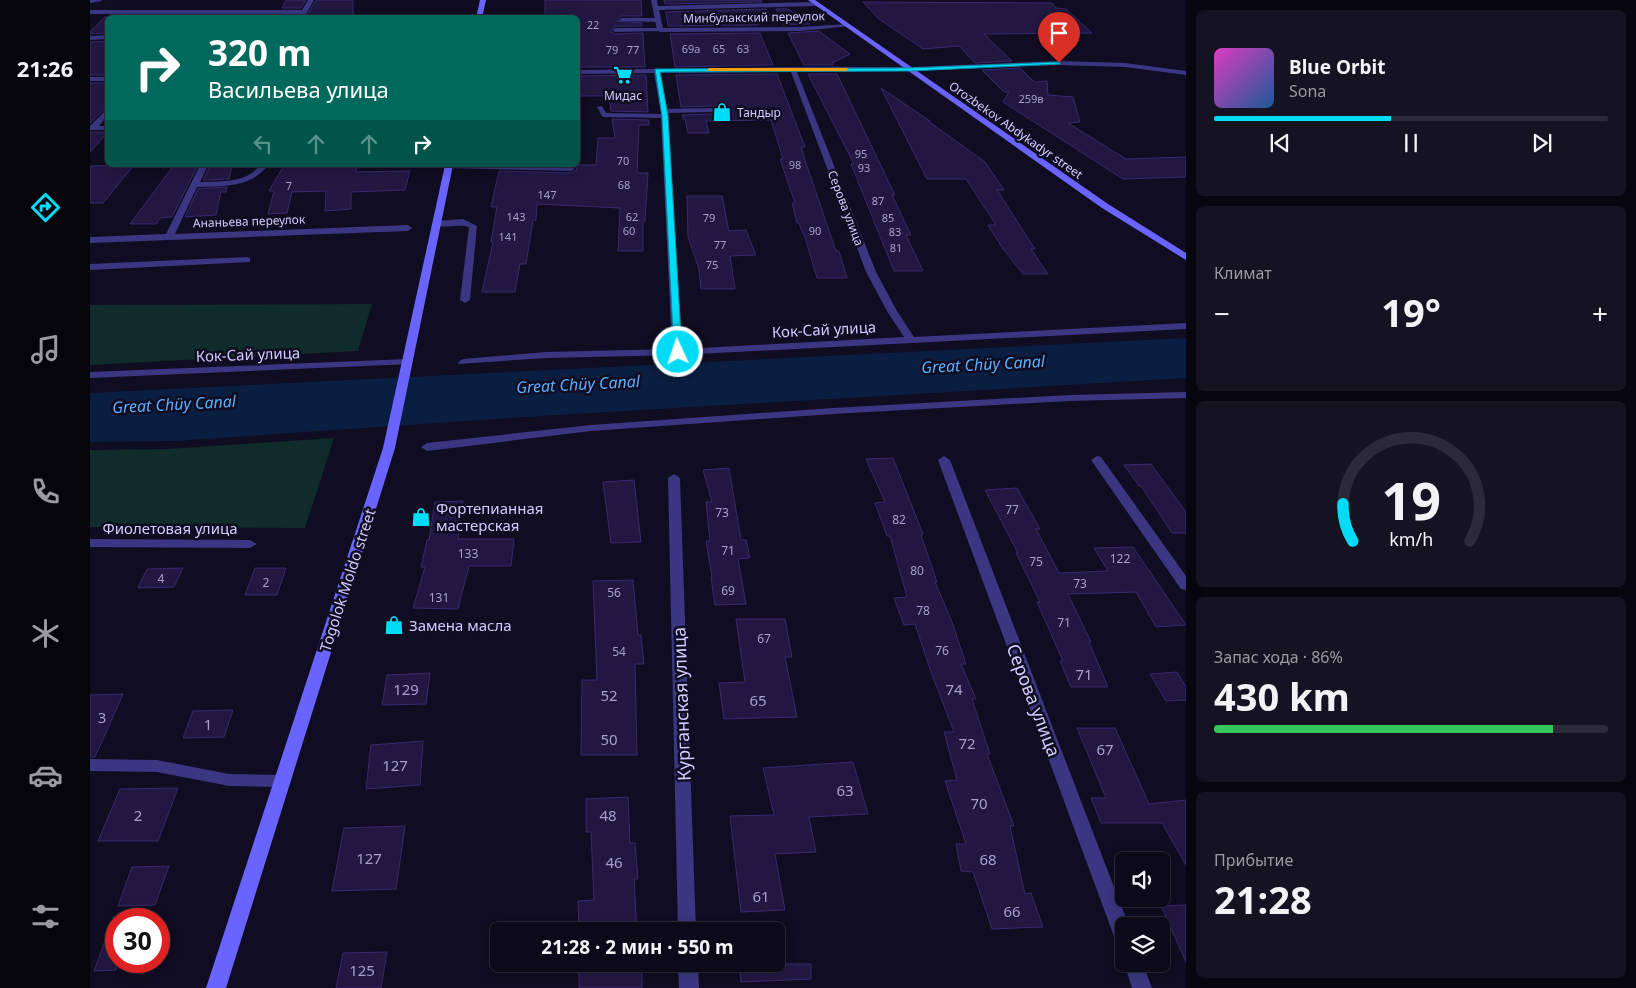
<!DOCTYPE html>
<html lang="ru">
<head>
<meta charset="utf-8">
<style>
	:root { --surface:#0c0919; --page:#151222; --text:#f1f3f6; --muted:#9a9aa2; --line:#2c2a38; --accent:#00dbf7 }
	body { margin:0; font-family:"Noto Sans",sans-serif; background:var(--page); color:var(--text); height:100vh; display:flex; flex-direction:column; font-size:19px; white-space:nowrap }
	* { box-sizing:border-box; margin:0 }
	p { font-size:16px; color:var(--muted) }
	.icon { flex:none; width:28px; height:28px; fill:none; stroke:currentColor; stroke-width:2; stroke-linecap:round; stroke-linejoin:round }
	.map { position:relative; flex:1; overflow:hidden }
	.drawer { display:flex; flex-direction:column; gap:10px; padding:10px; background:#07050e; width:450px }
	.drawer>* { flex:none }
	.guide { position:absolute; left:15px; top:15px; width:475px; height:152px; border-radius:8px; box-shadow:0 2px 12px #0003,0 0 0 1px var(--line); background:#00695c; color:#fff; overflow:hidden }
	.buttons { position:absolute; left:1025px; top:852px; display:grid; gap:10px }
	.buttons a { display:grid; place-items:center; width:55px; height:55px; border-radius:8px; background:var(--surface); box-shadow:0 2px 12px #0003,0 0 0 1px var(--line); font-size:25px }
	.speed { position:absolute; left:15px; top:908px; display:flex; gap:10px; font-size:25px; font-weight:700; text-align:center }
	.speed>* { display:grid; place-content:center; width:65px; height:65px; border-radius:50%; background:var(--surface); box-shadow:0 2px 12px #0003,0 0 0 1px var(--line); line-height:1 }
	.speed .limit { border:8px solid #d22; background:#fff; color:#111 }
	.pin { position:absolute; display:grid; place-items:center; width:42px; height:42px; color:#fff; margin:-51px -21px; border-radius:50% 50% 50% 0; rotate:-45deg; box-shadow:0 0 5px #0007 }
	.pin .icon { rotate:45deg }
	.me { position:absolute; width:55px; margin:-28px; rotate:357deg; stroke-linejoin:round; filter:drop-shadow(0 0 4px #0008) }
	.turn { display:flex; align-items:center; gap:18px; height:105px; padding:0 20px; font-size:22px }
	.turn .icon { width:65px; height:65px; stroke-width:2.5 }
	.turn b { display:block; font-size:35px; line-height:42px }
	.lanes { display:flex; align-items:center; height:48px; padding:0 20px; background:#0003; justify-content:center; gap:25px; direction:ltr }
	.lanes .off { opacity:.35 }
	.big { font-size:38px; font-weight:700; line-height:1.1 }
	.drawer .card { flex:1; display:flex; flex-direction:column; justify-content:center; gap:8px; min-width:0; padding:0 18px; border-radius:8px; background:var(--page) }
	.drawer .dial { align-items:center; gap:0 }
	.dial svg { height:130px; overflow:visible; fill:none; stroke:var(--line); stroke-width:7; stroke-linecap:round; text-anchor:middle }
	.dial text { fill:var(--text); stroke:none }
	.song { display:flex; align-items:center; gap:15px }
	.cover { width:60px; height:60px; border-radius:8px; background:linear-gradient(135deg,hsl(310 70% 55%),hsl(210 70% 35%)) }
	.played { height:5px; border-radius:2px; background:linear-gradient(90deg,var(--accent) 45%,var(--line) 45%) }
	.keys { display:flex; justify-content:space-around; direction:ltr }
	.heat { display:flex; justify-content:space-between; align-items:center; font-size:28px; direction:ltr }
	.charge { height:8px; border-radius:4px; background:linear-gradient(90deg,#34c759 86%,var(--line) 0) }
	.trip { position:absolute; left:400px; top:922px; width:295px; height:50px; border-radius:8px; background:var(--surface); box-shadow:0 2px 12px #0003,0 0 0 1px var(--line); font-weight:700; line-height:50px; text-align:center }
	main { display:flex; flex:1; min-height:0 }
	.tab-bar { display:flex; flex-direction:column; width:90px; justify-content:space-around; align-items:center; background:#05040a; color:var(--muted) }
	.tab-bar .icon { width:35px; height:35px }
	.tab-bar .active { color:var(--accent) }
	.tab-bar b { font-size:22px; color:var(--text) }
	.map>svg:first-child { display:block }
	.green { fill:#0f2b2a }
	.water { fill:#0a1e42 }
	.building { fill:#211842; stroke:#38296f }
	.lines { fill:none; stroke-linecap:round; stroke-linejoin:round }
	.lane { fill:#3a3681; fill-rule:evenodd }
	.street { fill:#3a3681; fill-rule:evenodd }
	.secondary { fill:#6963ff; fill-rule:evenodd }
	.route { fill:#00dbf7; stroke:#008ea1 }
	.slow { fill:#f59e0b }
	.labels { text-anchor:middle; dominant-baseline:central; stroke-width:5; stroke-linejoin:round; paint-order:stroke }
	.far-number-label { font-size:11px; fill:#a69fd0 }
	.far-street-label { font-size:12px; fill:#d2ccff; stroke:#100c21 }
	.far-poi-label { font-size:12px; fill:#d2ccff; stroke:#100c21 }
	.number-label { font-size:12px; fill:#a69fd0 }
	.street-label { font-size:15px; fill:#d2ccff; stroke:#100c21 }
	.poi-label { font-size:15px; fill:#d2ccff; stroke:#100c21; text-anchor:start }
	.near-number-label { font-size:15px; fill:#a69fd0 }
	.water-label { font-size:16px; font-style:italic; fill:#5ab0ff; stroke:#100c21 }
	.near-street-label { font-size:18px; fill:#d2ccff; stroke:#100c21 }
</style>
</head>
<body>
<main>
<nav class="tab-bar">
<b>21:26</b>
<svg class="icon active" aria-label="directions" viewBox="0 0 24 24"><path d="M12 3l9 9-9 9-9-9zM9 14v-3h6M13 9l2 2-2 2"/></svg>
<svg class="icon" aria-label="music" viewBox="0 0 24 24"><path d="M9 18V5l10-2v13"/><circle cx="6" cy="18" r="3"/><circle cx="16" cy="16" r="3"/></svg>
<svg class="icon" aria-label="phone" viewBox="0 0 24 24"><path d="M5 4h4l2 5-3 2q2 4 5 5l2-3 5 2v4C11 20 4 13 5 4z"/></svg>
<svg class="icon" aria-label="climate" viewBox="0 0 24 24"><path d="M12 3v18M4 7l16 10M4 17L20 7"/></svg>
<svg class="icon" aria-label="car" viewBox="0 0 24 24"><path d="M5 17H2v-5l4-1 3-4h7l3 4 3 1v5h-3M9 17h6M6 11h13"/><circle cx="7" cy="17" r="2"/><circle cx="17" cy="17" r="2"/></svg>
<svg class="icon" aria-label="filters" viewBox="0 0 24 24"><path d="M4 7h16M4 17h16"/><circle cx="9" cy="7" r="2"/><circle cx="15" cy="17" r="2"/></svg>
</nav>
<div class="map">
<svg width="1096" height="988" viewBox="0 0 1096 988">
	<rect width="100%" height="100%" fill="#100c21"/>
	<path class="green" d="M282 304 268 351 0 365V305Z
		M244 438 215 528 0 527V450L77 449Z"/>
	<path class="water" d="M1096 338V378L451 416 84 441 0 442V393Z"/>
	<path class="building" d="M196 0H216L211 8H192Z
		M226 0H263V17H216Z
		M455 0H551L552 16H531L527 21 552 23V26H525L520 31 525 34 553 33 555 67H488V18H455Z
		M574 0H671L672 2 575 4Z
		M773 2 962 3 966 8 976 9 1002 33 894 34 922 61 885 63 869 46 833 49 789 19Z
		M676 9 682 18 667 25 578 26 576 12Z
		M686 9H698L720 24 694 25Z
		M16 16 18 33 0 34V32Z
		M729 31 760 54 742 63 743 65H714L698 33Z
		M670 33 683 65 585 67 580 34Z
		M18 41V75H0V42Z
		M930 68 944 82 957 81 958 95 983 97 990 122 978 123 1036 159 1096 157V177L1033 179 913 102 919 92H914L892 70Z
		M687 74 715 147H711L718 169 746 251H749L757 278H727L714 234H713L709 223H707L702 203H705L690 159H693L681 120 616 121 619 133H598L595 119H593L592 115 622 114 627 109 622 106 591 107 586 75Z
		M718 74H747L805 195H802L821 235H816L833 271H804L761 164H764Z
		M556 75 558 112 521 111 519 96H490L491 76Z
		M0 83H18V106L0 123Z
		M791 88 840 121H838L895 162 914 190H907L945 249H941L958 274H933L913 249 898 225H906L876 179H837Z
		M522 119 559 120V125H549L547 173H558L555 221H553V251H528L530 208 447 204 446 220H443L436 264H430L425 292H392L403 242H401L407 207H401L409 171 481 173 487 170 486 167 473 165H506L508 138H525Z
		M0 132H18L0 152Z
		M44 165 13 203H0V166Z
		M84 165H108L82 217 70 218 66 224H40Z
		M120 165H142L139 179 113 180Z
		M268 165 265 172 320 171 315 190 261 192V209L235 211 236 191 202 192 197 213 178 214 184 191H179L193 167Z
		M137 187 136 192H131L126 215 95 217 108 189Z
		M597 196H632L639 231 656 230 666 255 640 256 645 289H611L609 269 598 237Z
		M803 458 833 534 831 535 847 582H845L862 622 876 664H871L886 699H882L900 754H897L924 826H920L935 894 941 893 953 927 902 929 883 872 871 871 866 844H876L855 781 867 780 854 732H864L841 672 825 624 814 625 804 598 817 597 800 536H797L785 503 795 502 776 459Z
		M1061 464 1096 512V533H1082L1051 486H1049L1034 465Z
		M639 468 651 540H656L660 558 648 559 656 604 625 605 621 577H622L616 541H620L616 502H622L613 470Z
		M544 480 551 542 521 543 513 482Z
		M927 488 950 529H946L969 573 1018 571 1004 548 1043 547 1096 625 1066 627 1046 592 978 594 1001 642H999L1018 687H981L970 661H973L947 602H950L926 553H928L895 490Z
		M373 501 368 539H424L421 566H379L368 609 323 608 335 567H331L337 540H339L345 502Z
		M93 568 84 587 48 588 57 569Z
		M165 568H196L187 595H155Z
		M543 580 548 635H551L554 664H545L547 755H491L492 680H507L503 581Z
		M646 619H695L702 657H695L707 717 634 719 629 683 655 682Z
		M1087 672 1096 687V700L1076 701 1060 674Z
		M340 673 336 704 292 705 297 675Z
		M33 694 5 757H0V695Z
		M143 710 134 737 93 738 103 711Z
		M987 728H1025L1059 804 1096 800V865L1072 823H1011L1001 798H1016Z
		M333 741 330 785 276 789 281 745Z
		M763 762 778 814 719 817 726 852 685 854 695 910 651 912 640 816 684 815 673 768Z
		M88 788 68 841H8L30 789Z
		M538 797 540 843H545L548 879H544L547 931H489L488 901 504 900 501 832H496V799Z
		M315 826 306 889 242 891 254 828Z
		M79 866 65 905 28 906 42 867Z
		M1096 905V962L1071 906Z
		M24 916 26 917V970L4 971Z
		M297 952 291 988H246L253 953Z
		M489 964H552V988H489Z
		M649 964H721V979L651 982Z"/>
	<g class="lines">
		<path class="lane" d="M531 18H568L571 20 568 22 529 21Z
			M570 28 572 31 525 32 522 30 525 28Z
			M969 61 1035 63 1096 71V75L1035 67 969 65 820 71 817 69 820 67Z
			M356 165 481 167 485 169 481 171 359 168H356Z
			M373 219 387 226 380 300 375 303 370 300 379 227C367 223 352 230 343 224L347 221Z
			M157 257 160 258V262L0 270V264Z"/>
		<path class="street" d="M0 0H11L12 1 0 3Z
			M218 0H224L214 18H208L211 14H0V10H212Z
			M561 0H567L568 6 726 2 729 4 726 6 569 10 573 28 710 27 758 24 761 26 710 31 570 32 567 30Z
			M18 35V39L0 40V36Z
			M703 67H820L823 69 820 71 707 72 786 272 807 311 824 337 1096 323V329L587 355 456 358 369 364 368 362 373 359 456 352 582 349 571 118 514 117 512 116 507 107 512 106 516 113 571 114 564 73 488 74V70ZM701 72 776 272 797 311 814 337 592 349 578 113 622 112 625 110 622 108 577 109 571 73Z
			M0 77H18V81H0Z
			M18 108V115L9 126H18V130H0V126Z
			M110 165H118L110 182C131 181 156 184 170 165H178C161 188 133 186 107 187L85 234 318 225 322 228 318 231 0 243V237L76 234Z
			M317 359 321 360 322 362 321 364 0 378V372Z
			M1096 392V398L980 401 743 414 501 431 337 451 331 447 337 443 501 425 743 408 980 395Z
			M854 456 860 460 1039 926H1034V947L1027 945 1025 939 848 460Z
			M1007 456 1011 457 1096 576V590L1091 589 1001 460Z
			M584 474 590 478 606 931H588L578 478Z
			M0 539 160 540 167 544 160 548 0 547Z
			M0 759 67 760 139 774 193 775 199 776 201 781 199 786 193 787 139 786 67 772 0 771Z
			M1034 963 1053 964 1062 988H1042Z
			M588 964H608L609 988H589Z"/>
		<path class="secondary" d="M390 0H396L392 18H386Z
			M718 0H725L1018 204 1096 253V260L1012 208Z
			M355 165H363L305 448 136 988H116L293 448Z"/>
	</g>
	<path class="route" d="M969 62 971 64 820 71 570 72 578 116 592 352 588 354H584L572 116 565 69 820 68Z"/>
	<path class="slow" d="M619 68H756L759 69 756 71H617Z"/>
	<defs>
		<g id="supermarket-bare" transform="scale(1.5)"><path d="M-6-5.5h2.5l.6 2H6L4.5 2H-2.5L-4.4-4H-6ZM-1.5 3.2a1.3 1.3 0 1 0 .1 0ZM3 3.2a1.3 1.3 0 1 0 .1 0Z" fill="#00dbf7" stroke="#100c21" stroke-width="2.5" paint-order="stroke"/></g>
		<g id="shop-bare" transform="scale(1.5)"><path d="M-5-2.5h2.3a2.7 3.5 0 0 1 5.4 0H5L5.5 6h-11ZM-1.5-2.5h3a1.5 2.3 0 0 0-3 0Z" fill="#00dbf7" stroke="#100c21" stroke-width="2.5" paint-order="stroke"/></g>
	</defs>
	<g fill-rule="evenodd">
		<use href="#supermarket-bare" x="533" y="75"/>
		<use href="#shop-bare" x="632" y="112"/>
		<use href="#shop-bare" x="331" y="517"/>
		<use href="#shop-bare" x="304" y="625"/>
	</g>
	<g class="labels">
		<g class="far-number-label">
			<text x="503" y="24">22</text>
			<text x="601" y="48">69а</text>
			<text x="629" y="48">65</text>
			<text x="653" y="48">63</text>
			<text x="522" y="49">79</text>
			<text x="543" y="49">77</text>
			<text x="941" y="98">259в</text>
			<text x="771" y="153">95</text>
			<text x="533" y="160">70</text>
			<text x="705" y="164">98</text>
			<text x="774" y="167">93</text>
			<text x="534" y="184">68</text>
			<text x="199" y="185">7</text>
			<text x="457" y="194">147</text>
			<text x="788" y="200">87</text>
			<text x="426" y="216">143</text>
			<text x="542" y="216">62</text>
			<text x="619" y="217">79</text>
			<text x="798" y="217">85</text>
			<text x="539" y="230">60</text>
			<text x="725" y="230">90</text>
			<text x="805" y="231">83</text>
			<text x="418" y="236">141</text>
			<text x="630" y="244">77</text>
			<text x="806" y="247">81</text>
			<text x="622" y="264">75</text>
		</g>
		<g class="far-street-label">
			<text transform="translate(664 17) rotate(-1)">Минбулакский переулок</text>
			<text transform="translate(926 130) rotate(35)">Orozbekov Abdykadyr street</text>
			<text transform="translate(756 208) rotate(69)">Серова улица</text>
			<text transform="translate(159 221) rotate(-2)">Ананьева переулок</text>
		</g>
		<g class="far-poi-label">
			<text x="533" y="95">Мидас</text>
			<text x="647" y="112" text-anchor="start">Тандыр</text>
		</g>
		<g class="number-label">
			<text x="922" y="509">77</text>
			<text x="632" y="512">73</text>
			<text x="809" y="519">82</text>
			<text x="638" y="550">71</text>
			<text x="378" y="553">133</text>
			<text x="1030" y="558">122</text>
			<text x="946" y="561">75</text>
			<text x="827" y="570">80</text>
			<text x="71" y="578">4</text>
			<text x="176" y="582">2</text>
			<text x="990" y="583">73</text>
			<text x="638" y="590">69</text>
			<text x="524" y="592">56</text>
			<text x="349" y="597">131</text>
			<text x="833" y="610">78</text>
			<text x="974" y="622">71</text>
			<text x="674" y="638">67</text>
			<text x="852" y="650">76</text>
			<text x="529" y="651">54</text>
		</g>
		<g class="street-label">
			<text transform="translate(734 329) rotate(-3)">Кок-Сай улица</text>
			<text transform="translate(158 354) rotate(-2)">Кок-Сай улица</text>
			<text x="80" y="528">Фиолетовая улица</text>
			<text transform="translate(257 580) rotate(-72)">Togolok Moldo street</text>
		</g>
		<g class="poi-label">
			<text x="346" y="508">Фортепианная<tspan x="346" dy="17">мастерская</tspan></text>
			<text x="319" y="625">Замена масла</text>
		</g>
		<g class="near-number-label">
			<text x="994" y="674">71</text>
			<text x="316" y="689">129</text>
			<text x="864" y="689">74</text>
			<text x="519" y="695">52</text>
			<text x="668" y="700">65</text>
			<text x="12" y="717">3</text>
			<text x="118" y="724">1</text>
			<text x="519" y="739">50</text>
			<text x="877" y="743">72</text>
			<text x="1015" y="749">67</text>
			<text x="305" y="765">127</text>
			<text x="755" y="790">63</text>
			<text x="889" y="803">70</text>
			<text x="48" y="815">2</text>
			<text x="518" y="815">48</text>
			<text x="279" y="858">127</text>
			<text x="898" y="859">68</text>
			<text x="524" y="862">46</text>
			<text x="671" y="896">61</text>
			<text x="922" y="911">66</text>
			<text x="272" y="970">125</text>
		</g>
		<g class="water-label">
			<text transform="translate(893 364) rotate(-3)">Great Chüy Canal</text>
			<text transform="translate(488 384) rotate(-3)">Great Chüy Canal</text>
			<text transform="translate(84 404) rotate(-3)">Great Chüy Canal</text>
		</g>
		<g class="near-street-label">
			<text transform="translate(944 700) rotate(69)">Серова улица</text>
			<text transform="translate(591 704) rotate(-92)">Курганская улица</text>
		</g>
	</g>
</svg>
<div class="buttons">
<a><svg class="icon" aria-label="sound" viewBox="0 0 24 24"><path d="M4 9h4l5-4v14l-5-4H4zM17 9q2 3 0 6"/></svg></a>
<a><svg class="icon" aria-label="layers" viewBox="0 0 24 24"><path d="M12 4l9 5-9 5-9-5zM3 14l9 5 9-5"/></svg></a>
</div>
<div class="speed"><div class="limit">30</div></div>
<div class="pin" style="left:969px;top:63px;background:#d93025"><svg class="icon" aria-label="arrive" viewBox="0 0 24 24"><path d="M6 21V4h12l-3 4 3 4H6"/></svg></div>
<svg class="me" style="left:588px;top:352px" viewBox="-20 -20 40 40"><circle r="17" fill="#00dbf7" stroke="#fff" stroke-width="3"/><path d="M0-11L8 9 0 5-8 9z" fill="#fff"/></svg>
<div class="trip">21:28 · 2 мин · 550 m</div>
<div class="guide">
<div class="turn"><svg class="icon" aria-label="right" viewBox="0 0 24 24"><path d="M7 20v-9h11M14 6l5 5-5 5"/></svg><div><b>320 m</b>Васильева улица</div></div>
<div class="lanes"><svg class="icon off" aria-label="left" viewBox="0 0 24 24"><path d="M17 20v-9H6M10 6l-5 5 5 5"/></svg><svg class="icon off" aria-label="ahead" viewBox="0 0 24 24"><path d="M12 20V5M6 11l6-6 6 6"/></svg><svg class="icon off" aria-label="ahead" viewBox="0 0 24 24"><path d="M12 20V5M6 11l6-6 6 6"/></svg><svg class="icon" aria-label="right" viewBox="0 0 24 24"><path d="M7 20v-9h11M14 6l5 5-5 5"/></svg></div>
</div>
</div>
<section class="drawer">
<div class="card">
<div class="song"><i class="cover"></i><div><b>Blue Orbit</b><p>Sona</p></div></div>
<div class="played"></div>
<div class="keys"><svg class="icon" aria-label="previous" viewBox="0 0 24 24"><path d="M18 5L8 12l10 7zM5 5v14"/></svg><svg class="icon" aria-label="pause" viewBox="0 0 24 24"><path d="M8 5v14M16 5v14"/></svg><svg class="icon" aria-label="next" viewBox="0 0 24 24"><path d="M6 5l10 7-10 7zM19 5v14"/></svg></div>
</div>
<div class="card"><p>Климат</p>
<div class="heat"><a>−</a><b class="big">19°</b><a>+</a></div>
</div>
<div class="card dial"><svg viewBox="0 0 100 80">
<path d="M14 69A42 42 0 1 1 86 69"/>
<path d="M14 69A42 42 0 0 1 8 46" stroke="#00dbf7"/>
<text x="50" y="56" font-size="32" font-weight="700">19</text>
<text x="50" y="72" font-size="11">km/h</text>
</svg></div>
<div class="card"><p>Запас хода · 86%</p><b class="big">430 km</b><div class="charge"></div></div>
<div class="card"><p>Прибытие</p><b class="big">21:28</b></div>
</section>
</main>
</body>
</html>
